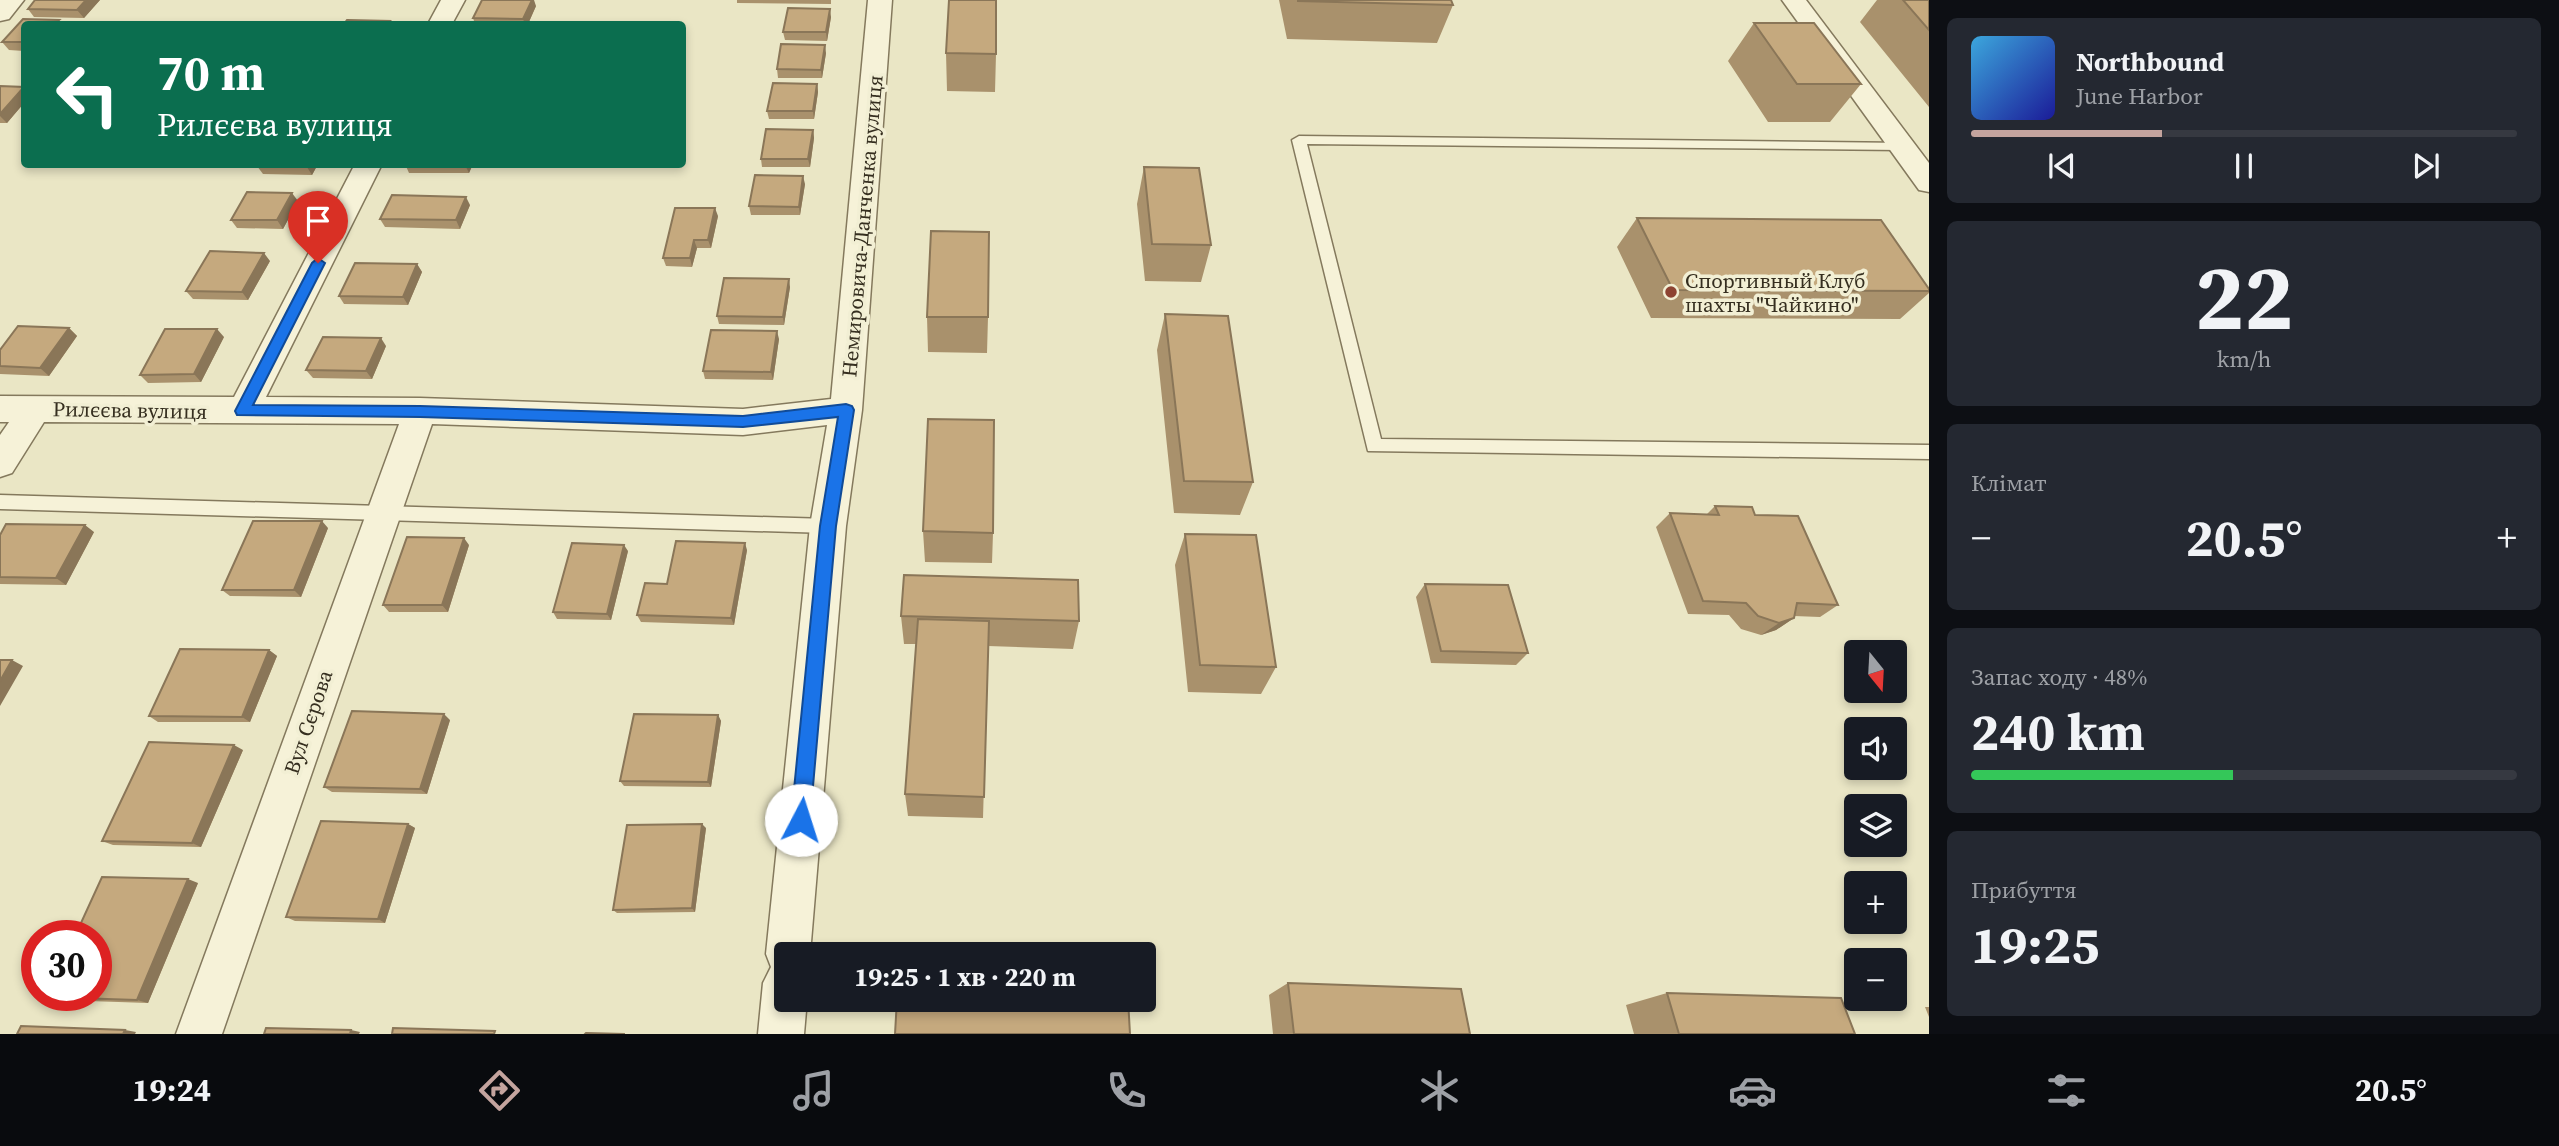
<!DOCTYPE html>
<html lang="uk">
<head>
<meta charset="utf-8">
<style>
	:root { --surface:#171b24; --page:#242831; --text:#f1f3f6; --muted:#9ea1a6; --line:#363941; --accent:#c4a49e }
	body { margin:0; font-family:"Source Serif 4",serif; background:var(--page); color:var(--text); height:100vh; display:flex; flex-direction:column; font-size:26px; white-space:nowrap }
	* { box-sizing:border-box; margin:0 }
	p { font-size:23px; color:var(--muted) }
	.icon { flex:none; width:38px; height:38px; fill:none; stroke:currentColor; stroke-width:2; stroke-linecap:round; stroke-linejoin:round }
	.map { position:relative; flex:1; overflow:hidden }
	.side { display:flex; flex-direction:column; gap:18px; padding:18px; background:#0d0f14; width:630px }
	.side>* { flex:none }
	.guide { position:absolute; left:21px; top:21px; width:665px; height:147px; border-radius:7px; box-shadow:0 4px 10px #0003; background:#0b6e4f; color:#fff; overflow:hidden }
	.needle { width:46px; rotate:162deg }
	.fabs { position:absolute; left:1844px; top:640px; display:grid; gap:14px }
	.fabs a { display:grid; place-items:center; width:63px; height:63px; border-radius:7px; background:var(--surface); box-shadow:0 4px 10px #0003; font-size:35px }
	.speed { position:absolute; left:21px; top:920px; display:flex; gap:14px; font-size:35px; font-weight:700; text-align:center }
	.speed>* { display:grid; place-content:center; width:91px; height:91px; border-radius:50%; background:var(--surface); box-shadow:0 4px 10px #0003; line-height:1 }
	.speed .limit { border:10px solid #d22; background:#fff; color:#111 }
	.pin { position:absolute; display:grid; place-items:center; width:60px; height:60px; color:#fff; margin:-72px -30px; border-radius:50% 50% 50% 0; rotate:-45deg; box-shadow:0 0 7px #0007 }
	.pin .icon { rotate:45deg }
	.me { position:absolute; width:77px; margin:-38px; rotate:5deg; stroke-linejoin:round; filter:drop-shadow(0 0 5px #0008) }
	.turn { display:flex; align-items:center; gap:24px; height:147px; padding:0 21px; font-size:32px }
	.turn .icon { width:91px; height:91px; stroke-width:2.5 }
	.turn b { display:block; font-size:49px; line-height:60px }
	.big { font-size:52px; font-weight:700; line-height:1.1 }
	.side .tile { flex:1; display:flex; flex-direction:column; justify-content:center; gap:10px; min-width:0; padding:0 24px; border-radius:10px; background:var(--page) }
	.side .dial { align-items:center; gap:0 }
	.dial b { font-size:91px; line-height:1 }
	.song { display:flex; align-items:center; gap:21px }
	.cover { width:84px; height:84px; border-radius:10px; background:linear-gradient(135deg,hsl(200 70% 55%),hsl(240 70% 35%)) }
	.played { height:7px; border-radius:4px; background:linear-gradient(90deg,var(--accent) 35%,var(--line) 35%) }
	.keys { display:flex; justify-content:space-around; direction:ltr }
	.heat { display:flex; justify-content:space-between; align-items:center; font-size:38px; direction:ltr }
	.charge { height:10px; border-radius:5px; background:linear-gradient(90deg,#34c759 48%,var(--line) 0) }
	.trip { position:absolute; left:774px; top:942px; width:382px; height:70px; border-radius:7px; background:var(--surface); box-shadow:0 4px 10px #0003; font-weight:700; line-height:70px; text-align:center }
	.tab-bar { display:flex; height:112px; justify-content:space-around; align-items:center; background:#090b0e; color:var(--muted) }
	.tab-bar .icon { width:49px; height:49px }
	.tab-bar .active { color:var(--accent) }
	.tab-bar b { font-size:32px; color:var(--text) }
	main { display:flex; flex:1; min-height:0 }
	.map>svg:first-child { display:block }
	.lines { fill:none; stroke-linecap:round; stroke-linejoin:round }
	.service-casing { stroke:#84795d; stroke-width:3 }
	.minor-casing { stroke:#84795d; stroke-width:3 }
	.service { fill:#f6f2d8; fill-rule:evenodd }
	.minor { fill:#f6f2d8; fill-rule:evenodd }
	.wall { fill:#a9916c }
	.shaded-wall { fill:#8a7658 }
	.building { fill:#c5a97e; stroke:#8a7658; stroke-width:2 }
	.route { fill:#1a73e8; stroke:#114b97; stroke-width:2 }
	.poi-dot { fill:#8d4332; stroke:#f2efd4; stroke-width:2.5 }
	.labels { text-anchor:middle; dominant-baseline:central; stroke-width:7; stroke-linejoin:round; paint-order:stroke }
	.street-label { font-size:21px; fill:#352e1f; stroke:#f2efd4 }
	.poi-label { font-size:21px; fill:#352e1f; stroke:#f2efd4; text-anchor:start }
</style>
</head>
<body>
<main>
<div class="map">
<svg width="1929" height="1034" viewBox="0 0 1929 1034">
	<rect width="100%" height="100%" fill="#eae6c5"/>
	<g class="lines">
		<g class="service-casing">
			<path id="service" d="M1299 136 1907 143 1909 146 1902 150 1307 144 1381 439 1929 445V459L1368 451 1292 140Z
				M0 495 828 519 834 521 837 526 834 531 828 533 0 509Z"/>
		</g>
		<g class="minor-casing">
			<path id="minor" d="M0 0H24L9 19 0 21Z
				M441 0H465L452 24H428Z
				M868 0H892L862 410 846 526 810 954H786V999H807L804 1034H758L763 983 771 967 766 954 810 526 827 425 743 435 432 424 222 1034H176L399 424 44 422 12 473 0 477V435L9 422H0V396L234 397 355 164H382L266 397 420 398 743 409 831 399Z
				M1782 0H1806L1929 163V192L1919 190Z"/>
		</g>
		<use href="#service" class="service"/>
		<use href="#minor" class="minor"/>
	</g>
	<path class="wall" d="M35 0H100L84 18 34 17 28 9Z
		M737 0H831V4L737 3Z
		M1279 0H1451L1453 5 1437 43 1287 39Z
		M1877 0H1929V107L1860 22Z
		M536 6 528 24H475L473 18Z
		M831 17 827 41 785 40 783 32Z
		M1754 23 1861 84 1830 122H1768L1728 61Z
		M24 24V51L9 50 2 42Z
		M826 53 822 78H778L777 69Z
		M946 53 996 54 995 92 947 91Z
		M817 84 818 92 814 119H769L767 111Z
		M0 86 24 87V103L7 123H0Z
		M813 130 814 138 810 167H762L761 159Z
		M258 164H318L312 175 263 174 257 166Z
		M405 164H473L469 173H409Z
		M1144 167 1211 245 1201 282 1145 281 1137 204Z
		M805 184 800 215H751L749 206Z
		M298 201 283 229 237 228 231 220Z
		M470 205 460 229 385 227 380 219Z
		M718 216 711 248H697L692 267 666 266 663 258Z
		M1637 218 1929 289V293L1900 319 1651 318 1617 247Z
		M270 261 248 300 193 299 186 291Z
		M417 264 422 272 408 305 344 304 339 296Z
		M790 287 784 325 719 324 717 316Z
		M1165 314 1253 482 1240 515 1174 513 1157 350Z
		M927 317H988L987 353 928 352Z
		M69 328 77 336 49 376 0 374V350Z
		M224 337 201 382 148 383 140 375Z
		M779 339 773 380 705 379 703 371Z
		M386 346 372 379 313 378 306 370Z
		M1715 506 1755 515 1838 605 1820 617 1794 616V618L1776 630 1761 635 1741 629 1729 615 1688 614 1656 527 1670 513 1706 515Z
		M328 528 301 597 230 596 222 590Z
		M923 531 993 533 992 563 925 562Z
		M94 532 66 585 0 584V535Z
		M1185 534 1276 667 1261 694 1188 692 1175 565Z
		M469 545 448 612H389L383 605Z
		M747 550 734 625 641 622 637 615 667 584Z
		M628 551 611 620 557 619 553 612Z
		M1425 584 1528 653 1516 665 1431 663 1416 597Z
		M901 616 1079 621 1073 649 988 646 983 818 908 816 905 794 916 644H904Z
		M269 650 277 656 250 722H158L149 716Z
		M718 715 721 721 711 787 624 786 620 781Z
		M450 720 427 794 332 792 324 787Z
		M243 750 201 847 113 845 102 841Z
		M408 824 415 828 385 923 295 921 286 917Z
		M706 828 695 912 617 913 613 910Z
		M198 883 148 1003 59 1000 47 997Z
		M1288 983 1470 1034H1273L1269 995Z
		M1667 993 1855 1034H1634L1626 1005Z
		M1925 1007H1929V1017Z"/>
	<path class="shaded-wall" d="M86 0H100L84 18 77 10Z
		M532 0H534L536 6 528 24H525L523 19Z
		M830 9 831 17 827 41 826 32Z
		M59 20 62 24H54Z
		M825 45 826 53 822 78 821 70Z
		M817 84 818 92 814 119 813 111Z
		M24 87V103L7 123 0 116V114Z
		M813 130 814 138 810 167 808 159Z
		M308 164H318L312 175 307 167Z
		M473 164 469 173 465 165Z
		M803 176 805 184 800 215 799 207Z
		M292 193 298 201 283 229 277 220Z
		M466 197 470 205 460 229 456 220Z
		M715 208 718 216 711 248 708 240Z
		M694 240 697 248 692 267 690 258Z
		M264 253 270 261 248 300 242 292Z
		M417 264 422 272 408 305 403 297Z
		M789 279 790 287 784 325 783 317Z
		M69 328 77 336 49 376 40 368Z
		M217 329 224 337 201 382 194 374Z
		M777 331 779 339 773 380 771 372Z
		M381 338 386 346 372 379 366 371Z
		M322 521 328 528 301 597 294 590Z
		M85 525 94 532 66 585 56 578Z
		M464 538 469 545 448 612 442 605Z
		M745 543 747 550 734 625 731 618Z
		M624 545 628 551 611 620 607 614Z
		M1794 618 1776 630 1761 635 1779 623Z
		M269 650 277 656 250 722 242 717Z
		M12 660 23 666 0 706V681Z
		M444 714 450 720 427 794 420 789Z
		M718 715 721 721 711 787 708 782Z
		M234 745 243 750 201 847 192 843Z
		M408 824 415 828 385 923 378 919Z
		M702 824 706 828 695 912 692 908Z
		M188 879 198 883 148 1003 137 1000Z
		M125 1030 136 1032 135 1034H123Z
		M351 1030 360 1032 359 1034H350Z"/>
	<path class="building" d="M35 0H86L77 10 28 9Z
		M482 0H532L523 19 473 18Z
		M949 0H996V54L946 53Z
		M1298 0H1451L1453 5 1298 1Z
		M1903 0H1929V30Z
		M788 8 830 9 826 32H783Z
		M23 19 59 20 54 24H24V42H2Z
		M347 20 390 21 388 24H344Z
		M1754 23H1814L1861 84H1797Z
		M781 44 825 45 821 70 777 69Z
		M773 83 817 84 813 111H767Z
		M0 86 24 87 0 114Z
		M766 129 813 130 808 159H761Z
		M258 164H308L307 167 257 166Z
		M1144 167 1199 168 1211 245 1152 244Z
		M755 175 803 176 799 207 749 206Z
		M247 192 292 193 277 220H231Z
		M392 195 466 197 456 220 380 219Z
		M675 208H715L708 240H694L690 258H663Z
		M1637 218 1881 220 1929 289V291L1673 290Z
		M931 231 989 232 988 317H927Z
		M210 251 264 253 242 292 186 291Z
		M355 263 417 264 403 297 339 296Z
		M724 278 789 279 783 317 717 316Z
		M1165 314 1228 316 1253 482 1184 481Z
		M18 326 69 328 40 368 0 366V350Z
		M165 329H217L194 374 140 375Z
		M711 330 777 331 771 372 703 371Z
		M323 337 381 338 366 371 306 370Z
		M928 419 994 420 993 533 923 531Z
		M1715 506 1752 507 1755 515 1798 516 1838 605 1797 603 1794 618 1779 623 1758 616 1746 603 1703 601 1670 513 1719 515Z
		M253 521H322L294 590H222Z
		M6 524 85 525 56 578 0 577V535Z
		M1185 534 1256 535 1276 667 1200 665Z
		M407 537 464 538 442 605H383Z
		M676 541 745 543 731 618 637 615 645 583 667 584Z
		M572 543 624 545 607 614 553 612Z
		M904 575 1078 580 1079 621 901 616Z
		M1425 584 1508 585 1528 653 1441 651Z
		M918 619 989 621 984 797 905 794Z
		M180 649 269 650 242 717 149 716Z
		M0 660H12L0 681Z
		M352 711 444 714 420 789 324 787Z
		M634 714 718 715 708 782 620 781Z
		M149 742 234 745 192 843 102 841Z
		M321 821 408 824 378 919 286 917Z
		M702 824 692 908 613 910 627 825Z
		M102 877 188 879 137 1000 47 997V996H96V936H75Z
		M1288 983 1461 989 1470 1034H1294Z
		M1667 993 1841 998 1855 1034H1679Z
		M897 999H1128L1130 1034H895Z
		M21 1026 125 1030 123 1034H17Z
		M266 1028 351 1030 350 1034H264Z
		M393 1028 495 1031 494 1034H392Z
		M586 1033 625 1034H585Z"/>
	<path class="route" d="M318 258 325 263 253 405 420 406 743 416 846 404 852 406 854 410 836 526 810 820 807 827 801 829 794 827 791 820 820 526 838 417 743 427 420 417 237 415 235 411 312 263Z"/>
	<circle class="poi-dot" cx="1671" cy="292" r="7"/>
	<g class="labels">
		<g class="street-label">
			<text transform="translate(862 226) rotate(-85)">Немировича-Данченка вулиця</text>
			<text transform="translate(130 410) rotate(1)">Рилєєва вулиця</text>
			<text transform="translate(308 722) rotate(-71)">Вул Сєрова</text>
		</g>
		<g class="poi-label">
			<text x="1685" y="280">Спортивный Клуб<tspan x="1685" dy="24">шахты "Чайкино"</tspan></text>
		</g>
	</g>
</svg>
<div class="fabs">
<a><svg class="needle" viewBox="-14 -14 28 28"><path d="M0-13l5 13h-10z" fill="#e53935"/><path d="M0 13l5-13h-10z" fill="#9ea1a6"/></svg></a>
<a><svg class="icon" aria-label="sound" viewBox="0 0 24 24"><path d="M4 9h4l5-4v14l-5-4H4zM17 9q2 3 0 6"/></svg></a>
<a><svg class="icon" aria-label="layers" viewBox="0 0 24 24"><path d="M12 4l9 5-9 5-9-5zM3 14l9 5 9-5"/></svg></a>
<a>+</a>
<a>−</a>
</div>
<div class="speed"><div class="limit">30</div></div>
<div class="pin" style="left:318px;top:263px;background:#d93025"><svg class="icon" aria-label="arrive" viewBox="0 0 24 24"><path d="M6 21V4h12l-3 4 3 4H6"/></svg></div>
<svg class="me" style="left:801px;top:820px" viewBox="-20 -20 40 40"><circle r="19" fill="#fff"/><path d="M0-13L10 11 0 6-10 11z" fill="#1a73e8"/></svg>
<div class="trip">19:25 · 1 хв · 220 m</div>
<div class="guide">
<div class="turn"><svg class="icon" aria-label="left" viewBox="0 0 24 24"><path d="M17 20v-9H6M10 6l-5 5 5 5"/></svg><div><b>70 m</b>Рилєєва вулиця</div></div>
</div>
</div>
<section class="side">
<div class="tile">
<div class="song"><i class="cover"></i><div><b>Northbound</b><p>June Harbor</p></div></div>
<div class="played"></div>
<div class="keys"><svg class="icon" aria-label="previous" viewBox="0 0 24 24"><path d="M18 5L8 12l10 7zM5 5v14"/></svg><svg class="icon" aria-label="pause" viewBox="0 0 24 24"><path d="M8 5v14M16 5v14"/></svg><svg class="icon" aria-label="next" viewBox="0 0 24 24"><path d="M6 5l10 7-10 7zM19 5v14"/></svg></div>
</div>
<div class="tile dial"><b>22</b><p>km/h</p></div>
<div class="tile"><p>Клімат</p>
<div class="heat"><a>−</a><b class="big">20.5°</b><a>+</a></div>
</div>
<div class="tile"><p>Запас ходу · 48%</p><b class="big">240 km</b><div class="charge"></div></div>
<div class="tile"><p>Прибуття</p><b class="big">19:25</b></div>
</section>
</main>
<nav class="tab-bar">
<b>19:24</b>
<svg class="icon active" aria-label="directions" viewBox="0 0 24 24"><path d="M12 3l9 9-9 9-9-9zM9 14v-3h6M13 9l2 2-2 2"/></svg>
<svg class="icon" aria-label="music" viewBox="0 0 24 24"><path d="M9 18V5l10-2v13"/><circle cx="6" cy="18" r="3"/><circle cx="16" cy="16" r="3"/></svg>
<svg class="icon" aria-label="phone" viewBox="0 0 24 24"><path d="M5 4h4l2 5-3 2q2 4 5 5l2-3 5 2v4C11 20 4 13 5 4z"/></svg>
<svg class="icon" aria-label="climate" viewBox="0 0 24 24"><path d="M12 3v18M4 7l16 10M4 17L20 7"/></svg>
<svg class="icon" aria-label="car" viewBox="0 0 24 24"><path d="M5 17H2v-5l4-1 3-4h7l3 4 3 1v5h-3M9 17h6M6 11h13"/><circle cx="7" cy="17" r="2"/><circle cx="17" cy="17" r="2"/></svg>
<svg class="icon" aria-label="filters" viewBox="0 0 24 24"><path d="M4 7h16M4 17h16"/><circle cx="9" cy="7" r="2"/><circle cx="15" cy="17" r="2"/></svg>
<b>20.5°</b>
</nav>
</body>
</html>
